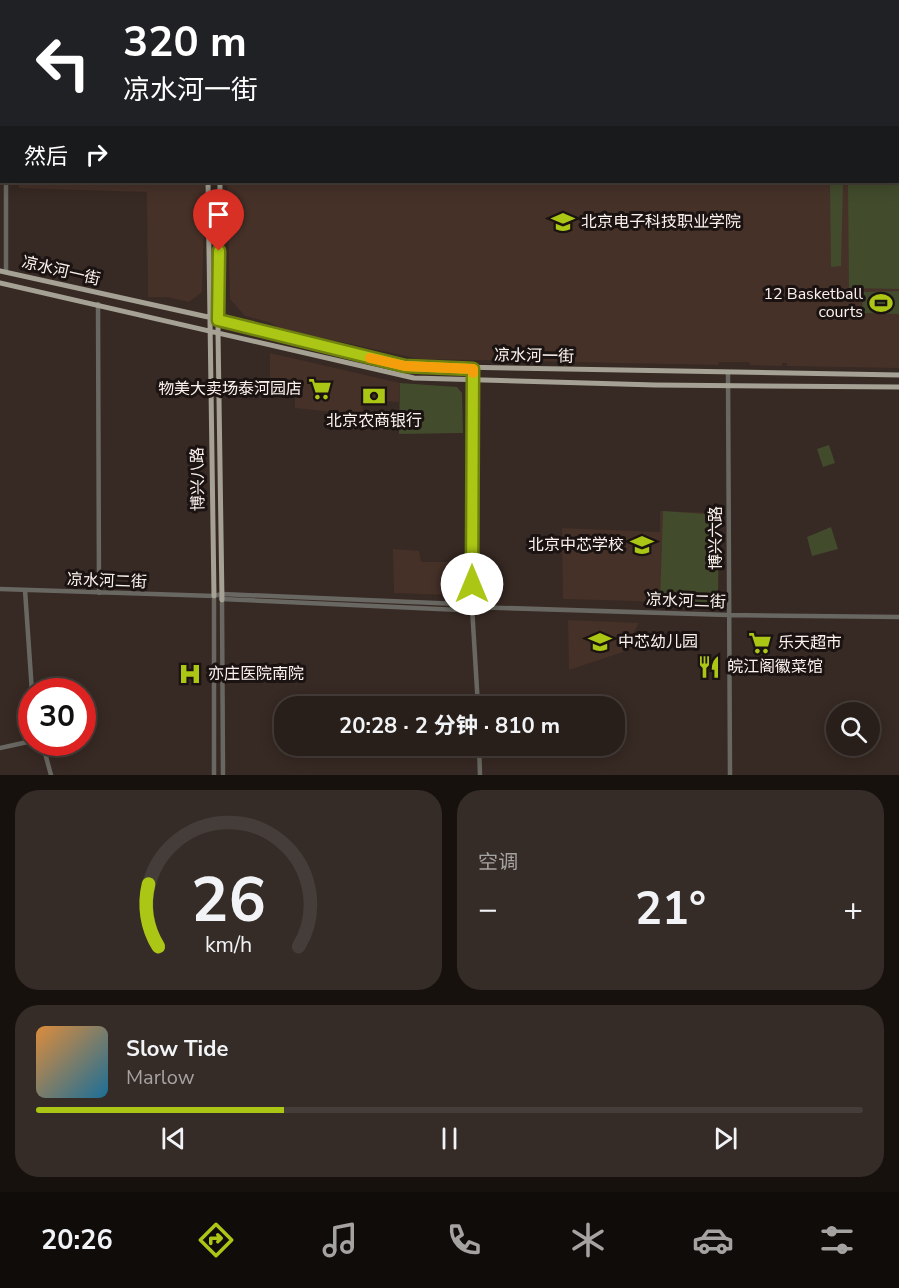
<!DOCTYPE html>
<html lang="zh">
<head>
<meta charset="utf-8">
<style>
	:root { --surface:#291f1a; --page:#352c27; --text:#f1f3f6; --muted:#a5a2a2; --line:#453d39; --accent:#abc615 }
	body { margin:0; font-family:"Nunito Sans","Noto Sans SC",sans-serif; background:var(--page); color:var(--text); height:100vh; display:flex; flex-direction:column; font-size:22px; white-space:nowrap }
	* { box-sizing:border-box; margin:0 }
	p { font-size:20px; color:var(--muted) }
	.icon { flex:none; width:33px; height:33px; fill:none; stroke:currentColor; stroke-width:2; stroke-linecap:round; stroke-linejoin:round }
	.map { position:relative; height:775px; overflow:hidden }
	.side { display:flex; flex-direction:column; gap:15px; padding:15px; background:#17110e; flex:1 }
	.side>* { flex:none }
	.guide { position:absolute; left:0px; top:0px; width:900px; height:183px; box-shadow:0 3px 15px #0003,0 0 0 2px var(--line); background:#202124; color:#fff; overflow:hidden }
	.fabs { position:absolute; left:826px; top:702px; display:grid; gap:12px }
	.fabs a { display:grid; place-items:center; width:54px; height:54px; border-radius:50%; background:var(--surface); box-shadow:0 3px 15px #0003,0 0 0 2px var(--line); font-size:30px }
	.speed { position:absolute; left:18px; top:678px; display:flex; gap:12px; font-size:30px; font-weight:700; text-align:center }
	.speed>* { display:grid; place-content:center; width:78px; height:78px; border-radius:50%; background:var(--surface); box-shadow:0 3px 15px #0003,0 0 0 2px var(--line); line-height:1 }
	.speed .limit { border:9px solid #d22; background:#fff; color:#111 }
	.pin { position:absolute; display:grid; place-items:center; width:51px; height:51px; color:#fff; margin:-62px -26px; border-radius:50% 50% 50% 0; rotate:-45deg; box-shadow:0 0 6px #0007 }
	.pin .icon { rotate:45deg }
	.me { position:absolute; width:66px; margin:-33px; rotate:0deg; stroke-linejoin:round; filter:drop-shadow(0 0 4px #0008) }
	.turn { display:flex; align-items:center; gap:21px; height:126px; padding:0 24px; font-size:27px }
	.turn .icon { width:78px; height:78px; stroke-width:2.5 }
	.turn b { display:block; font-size:42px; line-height:51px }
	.then { display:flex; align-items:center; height:57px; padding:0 24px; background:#0003; gap:12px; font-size:22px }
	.big { font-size:45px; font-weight:700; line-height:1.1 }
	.side .tile { flex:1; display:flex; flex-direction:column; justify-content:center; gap:9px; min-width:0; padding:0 21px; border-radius:24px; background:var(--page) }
	.side .dial { align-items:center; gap:0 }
	.dial svg { height:156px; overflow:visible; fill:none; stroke:var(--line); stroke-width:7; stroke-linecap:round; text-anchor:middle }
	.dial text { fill:var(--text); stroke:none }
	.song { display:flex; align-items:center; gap:18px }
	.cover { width:72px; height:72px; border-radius:9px; background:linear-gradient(135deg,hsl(30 70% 55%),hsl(200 70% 35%)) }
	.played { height:6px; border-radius:3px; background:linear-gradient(90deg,var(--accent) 30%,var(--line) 30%) }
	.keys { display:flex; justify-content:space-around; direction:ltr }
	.heat { display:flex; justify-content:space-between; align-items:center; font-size:33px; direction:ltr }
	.side .tiles { flex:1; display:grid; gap:15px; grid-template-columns:1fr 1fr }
	.tile:last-child { grid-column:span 2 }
	.trip { position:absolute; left:274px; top:696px; width:351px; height:60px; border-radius:24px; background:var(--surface); box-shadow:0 3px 15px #0003,0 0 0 2px var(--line); font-weight:700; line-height:60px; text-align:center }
	.tab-bar { display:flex; height:96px; justify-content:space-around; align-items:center; background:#100c0a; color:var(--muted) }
	.tab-bar .icon { width:42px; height:42px }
	.tab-bar .current { color:var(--accent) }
	.tab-bar b { font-size:27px; color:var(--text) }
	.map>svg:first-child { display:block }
	.built { fill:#453128 }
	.green { fill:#424b2c }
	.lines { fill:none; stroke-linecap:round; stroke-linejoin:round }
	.minor { stroke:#696761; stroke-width:4.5 }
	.major { stroke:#a5a194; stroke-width:5 }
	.route-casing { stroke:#6f810e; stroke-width:15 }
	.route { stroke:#abc615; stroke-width:10 }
	.slow { stroke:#f59e0b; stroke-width:10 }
	.labels { text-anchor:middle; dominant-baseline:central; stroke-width:6; stroke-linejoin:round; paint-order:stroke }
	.poi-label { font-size:16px; fill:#fbf2ee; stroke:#1a1311; text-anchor:start }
	.street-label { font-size:16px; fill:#fbf2ee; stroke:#1a1311 }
</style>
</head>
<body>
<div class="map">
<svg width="899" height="775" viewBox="0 0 899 775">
	<rect width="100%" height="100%" fill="#372923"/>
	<path class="built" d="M899 53V368L787 366V363H782V366L750 365 749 362H719L718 365 419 359 282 329 268 322 245 316 230 299 227 182H898Z
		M19 182H205L202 292 189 302 167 297H148L147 192 19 188Z
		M270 353 400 383 399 402 364 400 362 415 295 408V395H270Z
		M660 511 720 513 718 596 710 603 563 599 562 528 660 532Z
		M393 549 419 551 421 562H459V586L450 595 394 593Z
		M568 620 639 623 632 635V649L569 670Z"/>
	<path class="green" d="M0 0H204L1 2Z
		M225 0H899V27L898 2Z
		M899 165V289L849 288 848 182H898Z
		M830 182H843L841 266 831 267Z
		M899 291V314L862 313 863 292Z
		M400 383 457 387 462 393 463 433 399 434Z
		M829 445 835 463 823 467 817 449Z
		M663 511 719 515 718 596 710 603 660 601Z
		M831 527 838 549 812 556 807 537Z"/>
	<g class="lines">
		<path class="minor" d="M0 8H2
			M0 18H2
			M898 35H899
			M898 43H899
			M6 182V272
			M98 304 99 593
			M473 369 472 607 478 706
			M728 373 730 775
			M0 589 214 596 222 594 459 604 472 607 728 615 899 617
			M25 590 32 692
			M221 599 460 610 470 607
			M222 600 223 775
			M42 742 51 775
			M479 746 480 775
			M0 748 32 741
			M214 775V596"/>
		<path class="major" d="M214 0V2
			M208 2V0
			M208 182 214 596
			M220 182 218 332 222 600
			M0 271 208 317 405 366 899 375
			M0 283 414 378 655 385 899 387"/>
	</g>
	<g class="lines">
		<g class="route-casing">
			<path id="route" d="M219 251 218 320 405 366 473 369 472 584"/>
		</g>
		<use href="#route" class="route"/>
		<path class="slow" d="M370 358 405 366 473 369V373"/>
	</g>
	<defs>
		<g id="university-bare" transform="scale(1.8)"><path d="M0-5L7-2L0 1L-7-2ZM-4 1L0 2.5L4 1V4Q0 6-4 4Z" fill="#abc615" stroke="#1a1311" stroke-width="2.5" paint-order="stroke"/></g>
		<g id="stadium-bare" transform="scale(1.8)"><path d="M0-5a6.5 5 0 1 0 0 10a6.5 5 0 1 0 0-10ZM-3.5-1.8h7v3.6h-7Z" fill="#abc615" stroke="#1a1311" stroke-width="2.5" paint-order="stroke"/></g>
		<g id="supermarket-bare" transform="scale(1.8)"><path d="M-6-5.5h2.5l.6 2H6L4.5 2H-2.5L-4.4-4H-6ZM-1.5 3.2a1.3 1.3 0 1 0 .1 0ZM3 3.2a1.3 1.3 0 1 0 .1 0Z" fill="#abc615" stroke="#1a1311" stroke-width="2.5" paint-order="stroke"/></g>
		<g id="bank-bare" transform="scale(1.8)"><path d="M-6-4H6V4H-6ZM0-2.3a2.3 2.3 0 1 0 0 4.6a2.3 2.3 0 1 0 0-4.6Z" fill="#abc615" stroke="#1a1311" stroke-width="2.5" paint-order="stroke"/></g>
		<g id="school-bare" transform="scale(1.8)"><path d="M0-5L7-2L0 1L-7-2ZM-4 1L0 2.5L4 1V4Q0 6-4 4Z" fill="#abc615" stroke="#1a1311" stroke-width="2.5" paint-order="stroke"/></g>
		<g id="restaurant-bare" transform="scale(1.8)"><path d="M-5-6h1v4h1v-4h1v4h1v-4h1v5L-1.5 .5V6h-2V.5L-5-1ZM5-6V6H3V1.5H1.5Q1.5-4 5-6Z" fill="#abc615" stroke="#1a1311" stroke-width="2.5" paint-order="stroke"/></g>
		<g id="hospital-bare" transform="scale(1.8)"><path d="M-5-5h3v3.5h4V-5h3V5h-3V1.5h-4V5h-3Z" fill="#abc615" stroke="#1a1311" stroke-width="2.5" paint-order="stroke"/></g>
	</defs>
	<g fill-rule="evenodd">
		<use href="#university-bare" x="563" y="222"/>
		<use href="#stadium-bare" x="881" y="303"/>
		<use href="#supermarket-bare" x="320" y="389"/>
		<use href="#bank-bare" x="374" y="396"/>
		<use href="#school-bare" x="642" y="545"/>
		<use href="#school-bare" x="600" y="642"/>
		<use href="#supermarket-bare" x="760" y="643"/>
		<use href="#restaurant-bare" x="709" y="667"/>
		<use href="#hospital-bare" x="190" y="674"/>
	</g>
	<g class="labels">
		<g class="poi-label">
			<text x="581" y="222">北京电子科技职业学院</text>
			<text x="863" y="294" text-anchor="end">12 Basketball<tspan x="863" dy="18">courts</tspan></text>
			<text x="302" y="389" text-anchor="end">物美大卖场泰河园店</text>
			<text x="374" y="421" text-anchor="middle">北京农商银行</text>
			<text x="624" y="545" text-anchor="end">北京中芯学校</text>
			<text x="618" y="642">中芯幼儿园</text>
			<text x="778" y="643">乐天超市</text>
			<text x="727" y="667">皖江阁徽菜馆</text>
			<text x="208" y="674">亦庄医院南院</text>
		</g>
		<g class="street-label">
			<text transform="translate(61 271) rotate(13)">凉水河一街</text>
			<text transform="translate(534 356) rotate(1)">凉水河一街</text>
			<text transform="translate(198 479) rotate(-91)">博兴八路</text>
			<text transform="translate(716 538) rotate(-90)">博兴六路</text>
			<text transform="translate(107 581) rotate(2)">凉水河二街</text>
			<text transform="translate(686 601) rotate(2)">凉水河二街</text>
		</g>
	</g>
</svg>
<div class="fabs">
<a><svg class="icon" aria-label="search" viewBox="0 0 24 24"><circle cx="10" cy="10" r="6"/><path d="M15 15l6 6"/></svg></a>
</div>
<div class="speed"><div class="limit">30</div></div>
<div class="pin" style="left:219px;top:251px;background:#d93025"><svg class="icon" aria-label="arrive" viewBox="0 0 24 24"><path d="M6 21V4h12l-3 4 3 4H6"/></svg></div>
<svg class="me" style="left:472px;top:584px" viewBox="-20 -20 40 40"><circle r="19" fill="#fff"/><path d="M0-13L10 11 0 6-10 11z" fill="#abc615"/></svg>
<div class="trip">20:28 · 2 分钟 · 810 m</div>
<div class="guide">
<div class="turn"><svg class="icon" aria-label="left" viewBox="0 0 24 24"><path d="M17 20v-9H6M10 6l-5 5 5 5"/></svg><div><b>320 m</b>凉水河一街</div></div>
<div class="then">然后<svg class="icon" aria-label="right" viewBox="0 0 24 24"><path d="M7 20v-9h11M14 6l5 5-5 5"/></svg></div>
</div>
</div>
<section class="side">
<div class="tiles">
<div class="tile dial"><svg viewBox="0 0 100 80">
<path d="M14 69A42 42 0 1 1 86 69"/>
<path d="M14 69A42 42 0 0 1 9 37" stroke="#abc615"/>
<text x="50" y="56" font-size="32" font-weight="700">26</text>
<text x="50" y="72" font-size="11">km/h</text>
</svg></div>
<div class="tile"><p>空调</p>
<div class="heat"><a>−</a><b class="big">21°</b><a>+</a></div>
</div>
<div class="tile">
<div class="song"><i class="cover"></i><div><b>Slow Tide</b><p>Marlow</p></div></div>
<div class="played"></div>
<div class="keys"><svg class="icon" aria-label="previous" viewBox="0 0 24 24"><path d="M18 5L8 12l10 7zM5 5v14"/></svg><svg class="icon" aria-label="pause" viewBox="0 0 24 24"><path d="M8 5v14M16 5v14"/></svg><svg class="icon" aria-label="next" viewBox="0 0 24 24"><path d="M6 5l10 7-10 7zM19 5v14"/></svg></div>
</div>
</div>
</section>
<nav class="tab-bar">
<b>20:26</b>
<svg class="icon current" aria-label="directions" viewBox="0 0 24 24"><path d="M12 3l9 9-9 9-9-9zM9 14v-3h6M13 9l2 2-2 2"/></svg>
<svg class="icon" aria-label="music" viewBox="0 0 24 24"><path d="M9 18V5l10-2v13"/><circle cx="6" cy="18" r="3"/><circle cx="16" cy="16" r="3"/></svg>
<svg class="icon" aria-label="phone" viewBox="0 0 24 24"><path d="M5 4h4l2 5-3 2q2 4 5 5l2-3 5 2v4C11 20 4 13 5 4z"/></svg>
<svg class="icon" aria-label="climate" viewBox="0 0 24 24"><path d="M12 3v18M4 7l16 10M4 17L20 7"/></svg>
<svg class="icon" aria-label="car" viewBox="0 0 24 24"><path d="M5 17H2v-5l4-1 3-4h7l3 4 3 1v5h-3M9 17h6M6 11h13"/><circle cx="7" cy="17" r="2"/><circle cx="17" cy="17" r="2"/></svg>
<svg class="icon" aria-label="filters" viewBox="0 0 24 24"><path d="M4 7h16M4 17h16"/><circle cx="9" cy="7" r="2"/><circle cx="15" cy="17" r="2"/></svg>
</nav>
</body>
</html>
